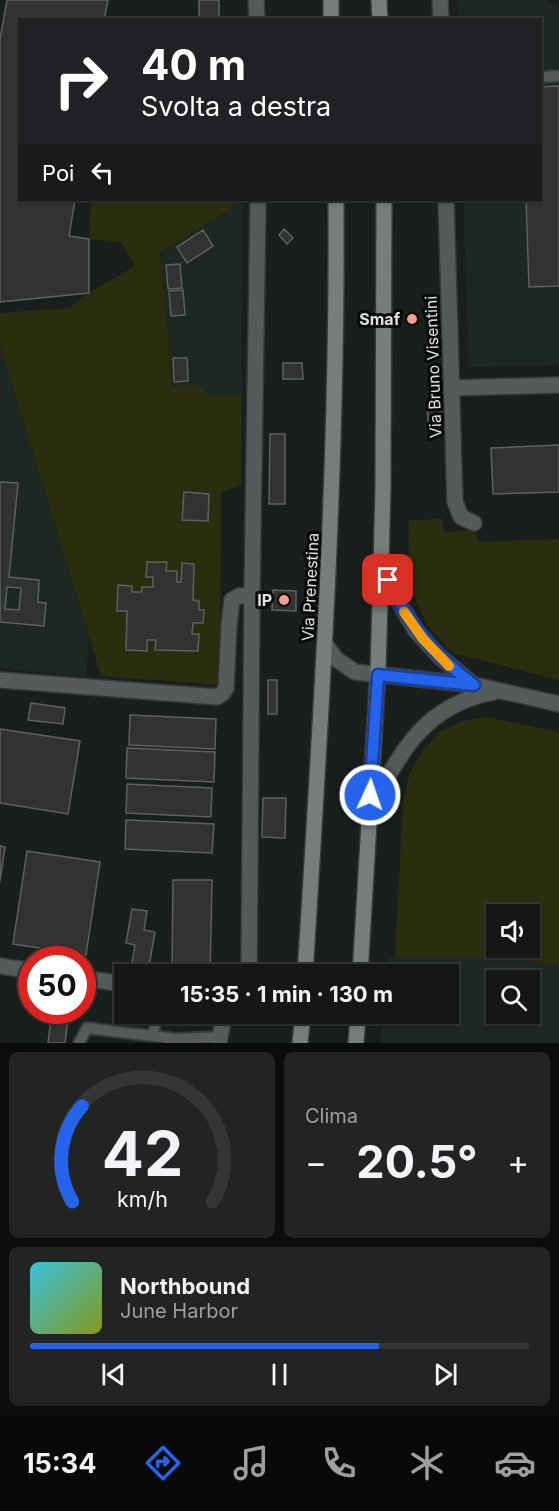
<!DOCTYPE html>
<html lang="it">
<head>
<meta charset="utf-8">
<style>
	:root { --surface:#141716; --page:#212423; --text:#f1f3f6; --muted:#9d9fa1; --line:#333635; --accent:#2563eb }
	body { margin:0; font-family:Inter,sans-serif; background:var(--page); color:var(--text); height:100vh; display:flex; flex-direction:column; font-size:22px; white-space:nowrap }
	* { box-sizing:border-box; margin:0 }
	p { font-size:20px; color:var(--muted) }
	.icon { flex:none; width:33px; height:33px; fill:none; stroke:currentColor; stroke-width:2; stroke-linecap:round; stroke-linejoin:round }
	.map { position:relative; height:1043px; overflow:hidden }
	.panel { display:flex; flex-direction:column; gap:9px; padding:9px; background:#0b0d0c; flex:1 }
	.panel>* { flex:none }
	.top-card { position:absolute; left:18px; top:18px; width:524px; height:183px; border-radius:0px; box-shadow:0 2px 4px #0004,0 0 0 2px var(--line); background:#202124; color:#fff; overflow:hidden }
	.buttons { position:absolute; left:486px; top:904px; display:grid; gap:12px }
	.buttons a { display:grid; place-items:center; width:54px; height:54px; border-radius:0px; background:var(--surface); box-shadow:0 2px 4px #0004,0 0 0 2px var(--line); font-size:30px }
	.speed { position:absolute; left:18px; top:946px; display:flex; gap:12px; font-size:30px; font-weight:700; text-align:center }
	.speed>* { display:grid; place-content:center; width:78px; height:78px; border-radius:50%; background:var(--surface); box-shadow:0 2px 4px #0004,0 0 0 2px var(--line); line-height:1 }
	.speed .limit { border:9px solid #d22; background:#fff; color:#111 }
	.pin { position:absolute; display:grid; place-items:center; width:51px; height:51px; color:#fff; margin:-26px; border-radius:12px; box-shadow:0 3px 9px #0006 }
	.me { position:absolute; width:66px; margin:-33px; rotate:3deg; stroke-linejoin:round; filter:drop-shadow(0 0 4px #0008) }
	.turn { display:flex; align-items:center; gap:21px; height:126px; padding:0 24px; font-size:27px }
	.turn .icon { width:78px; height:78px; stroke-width:2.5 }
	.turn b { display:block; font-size:42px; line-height:51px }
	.then { display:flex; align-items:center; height:57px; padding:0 24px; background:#0003; gap:12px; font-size:22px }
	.big { font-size:45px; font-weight:700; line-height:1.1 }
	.panel .tile { flex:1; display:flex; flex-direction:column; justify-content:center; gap:9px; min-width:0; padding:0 21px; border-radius:9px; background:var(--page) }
	.panel .dial { align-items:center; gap:0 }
	.dial svg { height:156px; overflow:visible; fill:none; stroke:var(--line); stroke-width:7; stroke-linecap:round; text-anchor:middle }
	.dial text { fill:var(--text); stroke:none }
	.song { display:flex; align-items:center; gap:18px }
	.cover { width:72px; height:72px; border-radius:9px; background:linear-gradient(135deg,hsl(190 70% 55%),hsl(70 70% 35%)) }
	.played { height:6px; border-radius:3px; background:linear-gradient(90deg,var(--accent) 70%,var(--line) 70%) }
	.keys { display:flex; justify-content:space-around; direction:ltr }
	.heat { display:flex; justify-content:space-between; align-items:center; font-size:33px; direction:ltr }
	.panel .tiles { flex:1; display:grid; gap:9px; grid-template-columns:1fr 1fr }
	.tile:last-child { grid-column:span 2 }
	.trip { position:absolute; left:114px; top:964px; width:345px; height:60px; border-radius:0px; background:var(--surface); box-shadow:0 2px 4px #0004,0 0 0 2px var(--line); font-weight:700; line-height:60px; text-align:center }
	.tab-bar { display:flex; height:96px; justify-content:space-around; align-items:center; background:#080909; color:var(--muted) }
	.tab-bar .icon { width:42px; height:42px }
	.tab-bar .current { color:var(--accent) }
	.tab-bar b { font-size:27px; color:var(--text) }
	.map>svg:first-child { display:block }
	.built { fill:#1d2823; fill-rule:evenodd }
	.green { fill:#2b2d0f; fill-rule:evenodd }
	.building { fill:#30332f; stroke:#5e615d; stroke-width:1.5; fill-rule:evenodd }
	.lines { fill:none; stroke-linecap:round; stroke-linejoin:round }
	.service-casing { stroke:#353a38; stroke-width:14 }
	.minor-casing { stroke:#353a38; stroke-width:18 }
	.secondary-casing { stroke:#353a38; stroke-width:18 }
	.service { stroke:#575a5a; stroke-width:10 }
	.minor { stroke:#575a5a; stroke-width:15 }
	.secondary { stroke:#777c7c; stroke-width:15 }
	.route-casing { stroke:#184099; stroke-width:15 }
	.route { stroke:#2563eb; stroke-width:10 }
	.slow { stroke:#f59e0b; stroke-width:10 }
	.poi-dot { fill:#f59d8f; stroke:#070908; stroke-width:2 }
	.labels { text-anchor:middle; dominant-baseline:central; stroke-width:6; stroke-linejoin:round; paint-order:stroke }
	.poi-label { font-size:16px; font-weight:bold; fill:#dee2e0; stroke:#070908; text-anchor:end }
	.street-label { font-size:16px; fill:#dee2e0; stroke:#070908 }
</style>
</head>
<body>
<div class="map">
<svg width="559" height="1043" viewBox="0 0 559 1043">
	<rect width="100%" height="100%" fill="#1a1f1d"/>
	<path class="built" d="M457 0H545L559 7V365L469 367 463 200H540V20L458 19Z
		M242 202V395H209L198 384 173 386 160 251Z
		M0 345 89 638 86 677 0 668Z
		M389 958H503L559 965V1043H381L383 1014H448V975H387ZM496 981H530V1014H496Z"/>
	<path class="green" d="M91 200H242V202L160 252 173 386 198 384 209 395H242L241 485 221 492 220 685 101 676 0 345V313L69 308 89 293 135 266 121 242 89 239Z
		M443 519 444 532 477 530V542L559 539V680L453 653 427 625 408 581 409 520Z
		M487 717 559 732V965L503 958H395L403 801 410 773 423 750 440 732 463 721ZM496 915H530V948H496Z"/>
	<path class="building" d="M7 0H108L104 20H20V200H75L69 236 89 239V293L0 302V39Z
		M199 0H219V20H199Z
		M559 86V286L529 287 526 200H540V87Z
		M284 229 293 238 287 244 279 235Z
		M203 230 213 246 187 263 177 247Z
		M180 264 182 288 168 289 166 265Z
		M183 290 185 315 171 316 169 291Z
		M173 358H187L188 381 174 382Z
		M283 363H302L303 379H283Z
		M427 403H441L442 420 428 421Z
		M270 434H285V504H269Z
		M559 445V492L493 494 491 448Z
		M0 482 18 483 9 577 39 580 38 602 46 603 44 626 0 622ZM7 587 21 588 19 610 5 609Z
		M184 492 209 494 208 521 182 520Z
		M147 562H167L166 571H177V582H181L182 563 194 564 193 600 199 601V610H204L203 623H193L192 634H199L198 651 155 650 156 640H147V651L126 650 127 611H117L118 585 132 586V592H142V587H153V577H146Z
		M273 590 296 591V611L272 610Z
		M268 680H277V714H268Z
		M31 703 65 708 63 724 28 720Z
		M130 715 216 719 215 749 129 745Z
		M0 729 80 741 68 814 0 803Z
		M127 748 215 752 214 782 126 778Z
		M127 784 212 788 211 817 126 813Z
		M263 798H286L285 838 262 837Z
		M126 820 214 824 212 853 125 849Z
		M0 846 5 847 0 881Z
		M27 851 100 862 86 955 13 944Z
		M173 880H212L210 975H172Z
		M132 909 147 911 144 930 155 932 149 966 132 963 135 945 126 943Z
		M52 1011H69L65 1043H48Z"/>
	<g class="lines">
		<g class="service-casing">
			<path id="service" d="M540 77 559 76
				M157 1014 153 1036 176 1039V1043
				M176 1039 220 1037
				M79 1043 87 1028 153 1036"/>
		</g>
		<g class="minor-casing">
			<path id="minor" d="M256 0 257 20
				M440 0 441 20
				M446 200 455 502 461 517 474 523
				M451 388 559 385
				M381 567 394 594 416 631 439 656 474 685 559 704
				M325 644 336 659 355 672 474 685
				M0 680 217 697 223 693 226 688 229 625 232 600 239 596 252 595
				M369 813C399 754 423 705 494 692
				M0 966 32 971
				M249 975 252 595 258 200
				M82 978 124 984
				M219 1043 224 1014"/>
		</g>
		<g class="secondary-casing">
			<path id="secondary" d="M331 0V20
				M379 0 380 20
				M305 975C321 717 338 459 336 200
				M360 975 378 670 381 567 383 487 384 200
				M300 1043 303 1014
				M356 1043 358 1014"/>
		</g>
		<use href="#service" class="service"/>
		<use href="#minor" class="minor"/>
		<use href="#secondary" class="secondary"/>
	</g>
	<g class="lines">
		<g class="route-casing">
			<path id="route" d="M370 795 378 675 474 685C434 655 409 625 388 580"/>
		</g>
		<use href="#route" class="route"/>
		<path class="slow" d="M404 612 423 639 449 666"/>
	</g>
	<g class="poi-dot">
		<circle cx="412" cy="319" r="6"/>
		<circle cx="284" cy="600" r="6"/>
	</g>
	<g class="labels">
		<g class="poi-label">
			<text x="400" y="319">Smaf</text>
			<text x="272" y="600">IP</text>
		</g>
		<g class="street-label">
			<text transform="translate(433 367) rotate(-92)">Via Bruno Visentini</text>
			<text transform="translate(310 587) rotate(-87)">Via Prenestina</text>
		</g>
	</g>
</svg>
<div class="buttons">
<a><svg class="icon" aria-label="sound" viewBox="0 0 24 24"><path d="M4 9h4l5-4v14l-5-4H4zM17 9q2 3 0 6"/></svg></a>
<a><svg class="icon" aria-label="search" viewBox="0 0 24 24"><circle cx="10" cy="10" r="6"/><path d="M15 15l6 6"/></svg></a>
</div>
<div class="speed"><div class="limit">50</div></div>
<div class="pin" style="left:388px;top:580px;background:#d93025"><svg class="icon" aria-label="arrive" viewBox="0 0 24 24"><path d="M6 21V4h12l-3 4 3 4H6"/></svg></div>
<svg class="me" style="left:370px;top:795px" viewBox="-20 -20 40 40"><circle r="17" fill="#2563eb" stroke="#fff" stroke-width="3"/><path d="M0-11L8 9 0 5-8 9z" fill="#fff"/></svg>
<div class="trip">15:35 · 1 min · 130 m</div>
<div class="top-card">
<div class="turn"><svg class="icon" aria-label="right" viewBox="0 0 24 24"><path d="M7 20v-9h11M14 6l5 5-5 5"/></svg><div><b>40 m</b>Svolta a destra</div></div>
<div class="then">Poi<svg class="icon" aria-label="left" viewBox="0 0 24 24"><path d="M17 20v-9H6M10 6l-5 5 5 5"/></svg></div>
</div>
</div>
<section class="panel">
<div class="tiles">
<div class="tile dial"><svg viewBox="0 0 100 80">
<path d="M14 69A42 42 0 1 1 86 69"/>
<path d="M14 69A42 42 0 0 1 19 20" stroke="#2563eb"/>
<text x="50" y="56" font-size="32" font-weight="700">42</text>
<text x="50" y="72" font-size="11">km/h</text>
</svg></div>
<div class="tile"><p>Clima</p>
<div class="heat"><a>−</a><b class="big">20.5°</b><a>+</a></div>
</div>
<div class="tile">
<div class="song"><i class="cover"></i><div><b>Northbound</b><p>June Harbor</p></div></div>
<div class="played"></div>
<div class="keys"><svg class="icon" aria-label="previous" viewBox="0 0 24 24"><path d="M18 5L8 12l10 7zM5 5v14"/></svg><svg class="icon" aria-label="pause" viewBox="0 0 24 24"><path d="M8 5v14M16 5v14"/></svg><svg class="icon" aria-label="next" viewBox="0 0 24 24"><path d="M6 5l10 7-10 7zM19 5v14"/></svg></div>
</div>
</div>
</section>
<nav class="tab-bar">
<b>15:34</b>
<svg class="icon current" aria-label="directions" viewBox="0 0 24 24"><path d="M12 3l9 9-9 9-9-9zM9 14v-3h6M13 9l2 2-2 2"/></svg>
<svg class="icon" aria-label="music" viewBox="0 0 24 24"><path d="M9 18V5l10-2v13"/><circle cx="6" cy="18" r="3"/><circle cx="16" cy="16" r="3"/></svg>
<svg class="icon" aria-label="phone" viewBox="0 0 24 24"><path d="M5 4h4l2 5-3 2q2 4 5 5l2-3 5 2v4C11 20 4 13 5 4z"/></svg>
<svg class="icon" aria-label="climate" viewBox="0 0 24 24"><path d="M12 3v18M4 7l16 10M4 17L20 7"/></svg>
<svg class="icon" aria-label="car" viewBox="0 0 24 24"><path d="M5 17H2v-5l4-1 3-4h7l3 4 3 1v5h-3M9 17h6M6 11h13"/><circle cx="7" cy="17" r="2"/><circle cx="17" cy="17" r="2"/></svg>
</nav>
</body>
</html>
